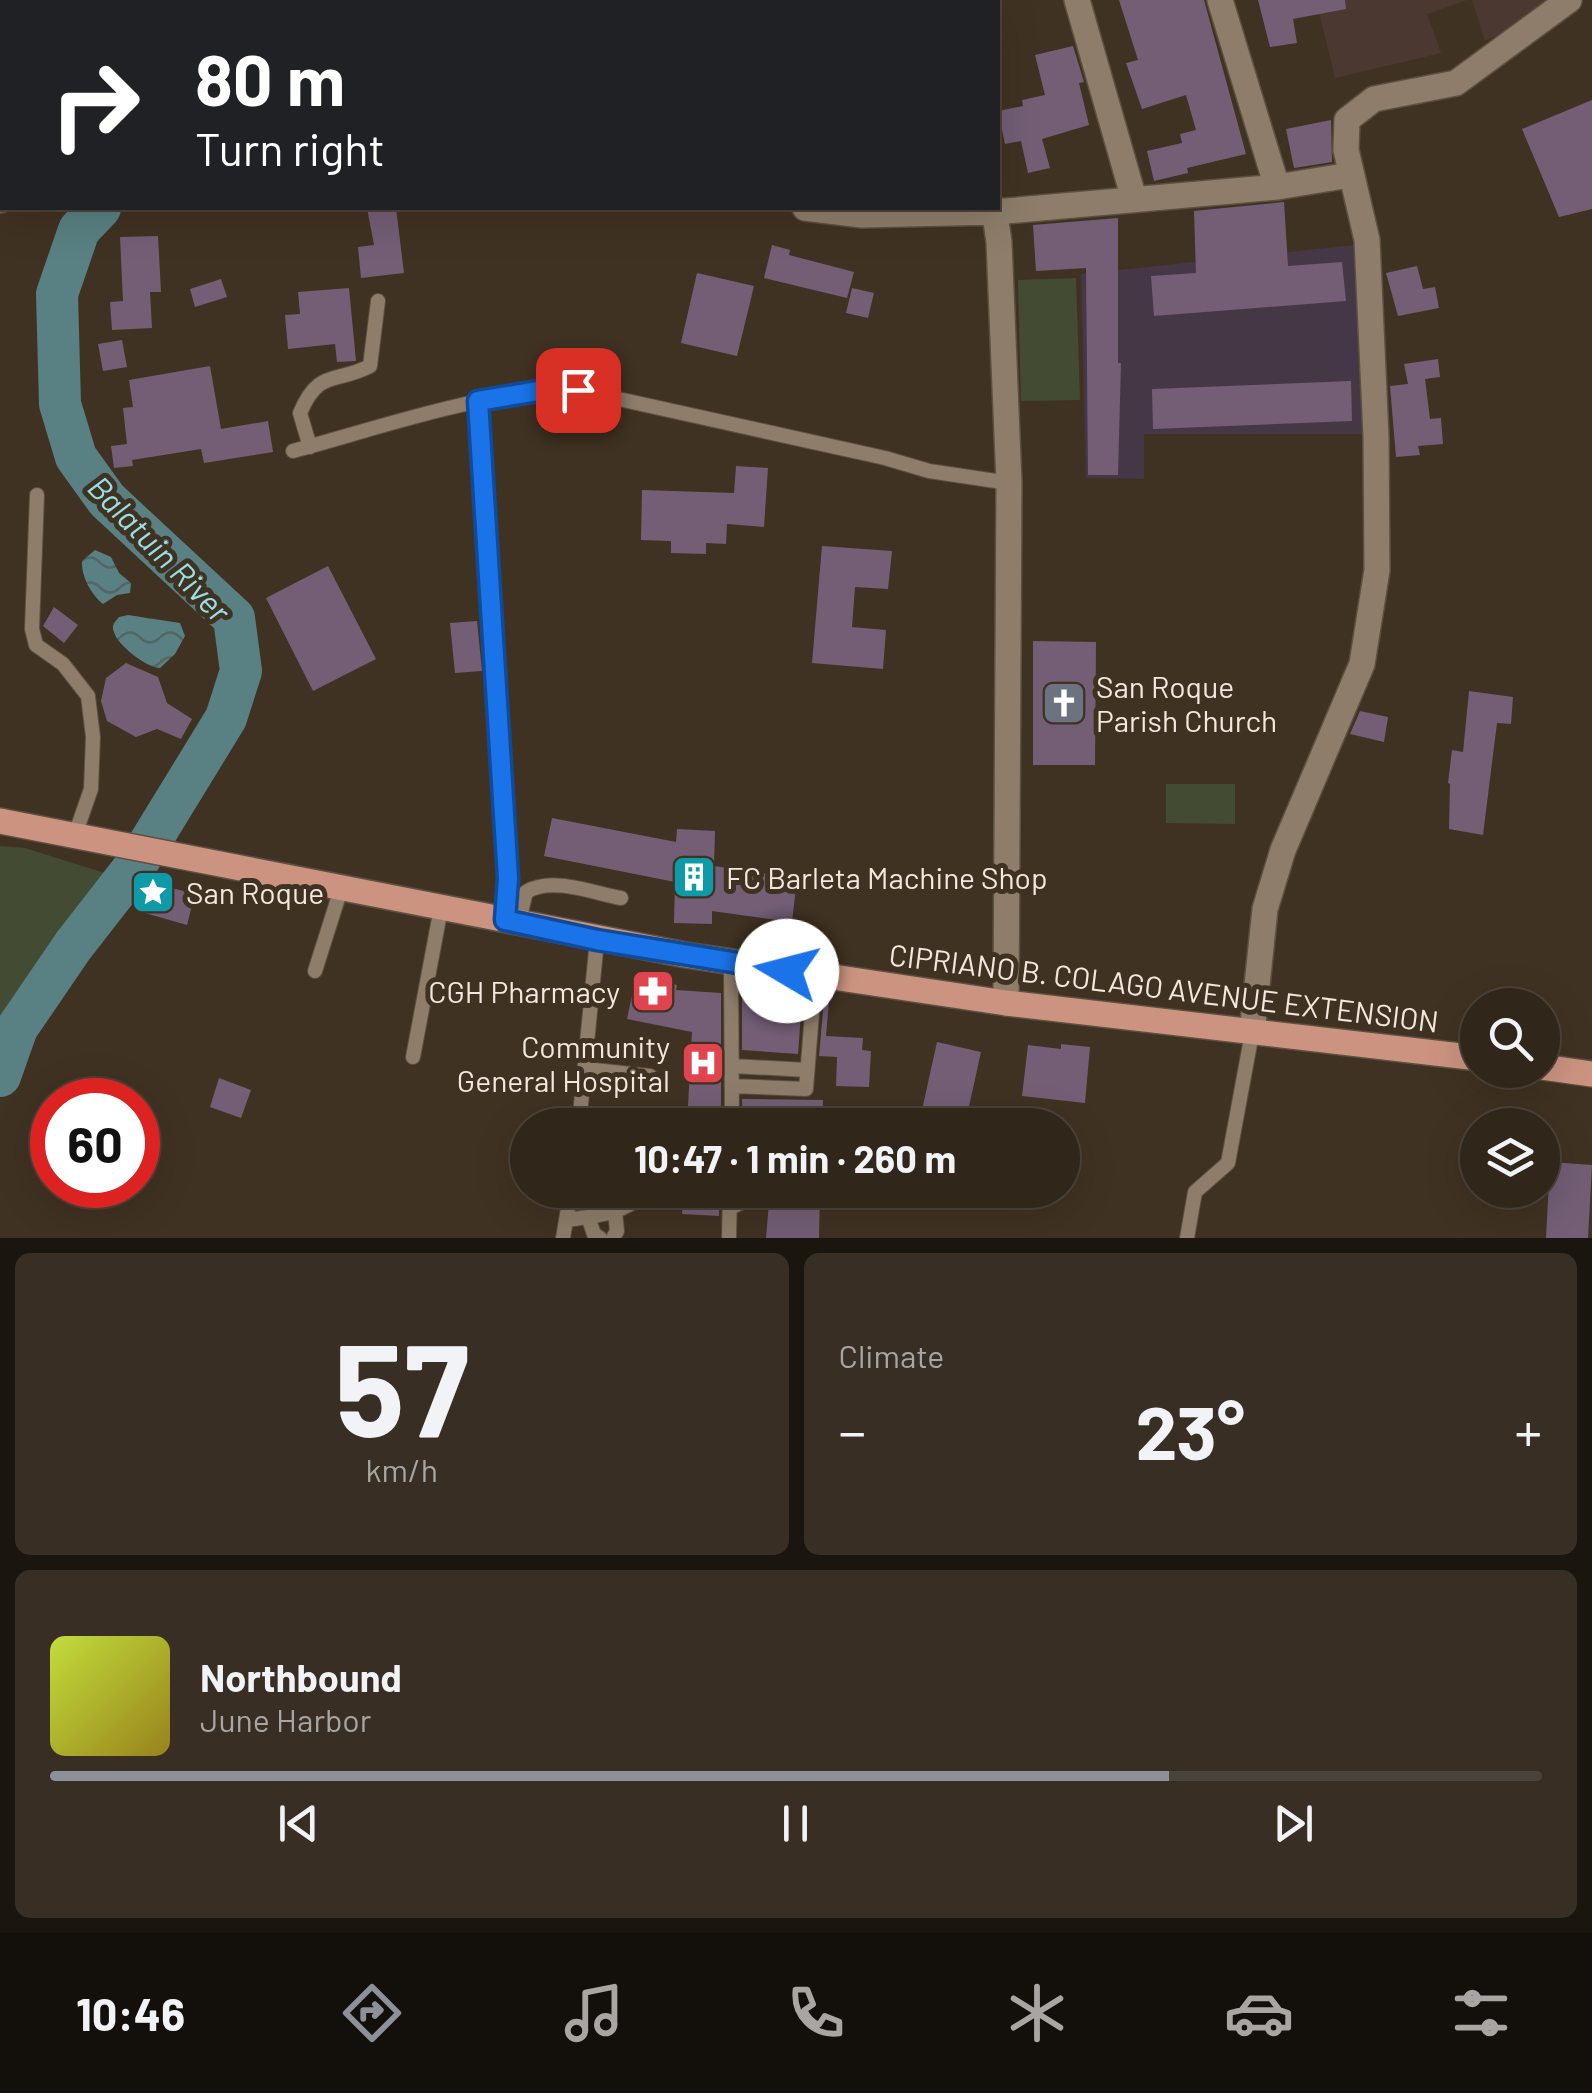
<!DOCTYPE html>
<html lang="en">
<head>
<meta charset="utf-8">
<style>
	:root { --surface:#30261a; --page:#382e23; --text:#f1f3f6; --muted:#a8a5a2; --line:#4b4339; --accent:#8c9099 }
	body { margin:0; font-family:Barlow,sans-serif; background:var(--page); color:var(--text); height:100vh; display:flex; flex-direction:column; font-size:38px; white-space:nowrap }
	* { box-sizing:border-box; margin:0 }
	p { font-size:32px; color:var(--muted) }
	.icon { flex:none; width:55px; height:55px; fill:none; stroke:currentColor; stroke-width:2; stroke-linecap:round; stroke-linejoin:round }
	.map { position:relative; height:1238px; overflow:hidden }
	.details { display:flex; flex-direction:column; gap:15px; padding:15px; background:#1a150e; flex:1 }
	.details>* { flex:none }
	.banner { position:absolute; left:0px; top:0px; width:1000px; height:210px; box-shadow:0 10px 40px #0002,0 0 0 2px var(--line); background:#202124; color:#fff; overflow:hidden }
	.controls { position:absolute; left:1460px; top:988px; display:grid; gap:20px }
	.controls a { display:grid; place-items:center; width:100px; height:100px; border-radius:50%; background:var(--surface); box-shadow:0 10px 40px #0002,0 0 0 2px var(--line); font-size:50px }
	.speed { position:absolute; left:30px; top:1078px; display:flex; gap:20px; font-size:50px; font-weight:700; text-align:center }
	.speed>* { display:grid; place-content:center; width:130px; height:130px; border-radius:50%; background:var(--surface); box-shadow:0 10px 40px #0002,0 0 0 2px var(--line); line-height:1 }
	.speed .limit { border:15px solid #d22; background:#fff; color:#111 }
	.pin { position:absolute; display:grid; place-items:center; width:85px; height:85px; color:#fff; margin:-42px; border-radius:20px; box-shadow:0 5px 15px #0006 }
	.me { position:absolute; width:110px; margin:-55px; rotate:278deg; stroke-linejoin:round; filter:drop-shadow(0 0 8px #0008) }
	.turn { display:flex; align-items:center; gap:35px; height:210px; padding:0 30px; font-size:45px }
	.turn .icon { width:130px; height:130px; stroke-width:2.5 }
	.turn b { display:block; font-size:70px; line-height:85px }
	.big { font-size:75px; font-weight:700; line-height:1.1 }
	.details .tile { flex:1; display:flex; flex-direction:column; justify-content:center; gap:15px; min-width:0; padding:0 35px; border-radius:15px; background:var(--page) }
	.details .dial { align-items:center; gap:0 }
	.dial b { font-size:130px; line-height:1 }
	.song { display:flex; align-items:center; gap:30px }
	.cover { width:120px; height:120px; border-radius:15px; background:linear-gradient(135deg,hsl(70 70% 55%),hsl(50 70% 35%)) }
	.played { height:10px; border-radius:5px; background:linear-gradient(90deg,var(--accent) 75%,var(--line) 75%) }
	.keys { display:flex; justify-content:space-around; direction:ltr }
	.heat { display:flex; justify-content:space-between; align-items:center; font-size:55px; direction:ltr }
	.details .tiles { flex:1; display:grid; gap:15px; grid-template-columns:1fr 1fr }
	.tile:last-child { grid-column:span 2 }
	.trip { position:absolute; left:510px; top:1108px; width:570px; height:100px; border-radius:50px; background:var(--surface); box-shadow:0 10px 40px #0002,0 0 0 2px var(--line); font-weight:700; line-height:100px; text-align:center }
	.menu { display:flex; height:160px; justify-content:space-around; align-items:center; background:#130f0a; color:var(--muted) }
	.menu .icon { width:70px; height:70px }
	.menu .on { color:var(--accent) }
	.menu b { font-size:45px; color:var(--text) }
	.map>svg:first-child { display:block }
	.commercial { fill:#4b3831 }
	.education { fill:#453745 }
	.green { fill:#434b33 }
	.water { fill:url(#water-waves) }
	.lines { fill:none; stroke-linecap:round; stroke-linejoin:round }
	.river { stroke:#598082; stroke-width:42 }
	.building { fill:#735e75 }
	.lane-casing { stroke:#5c5041; stroke-width:16 }
	.street-casing { stroke:#5c5041; stroke-width:28 }
	.primary-casing { stroke:#5c5041; stroke-width:28 }
	.lane { stroke:#8d7d6a; stroke-width:14 }
	.street { stroke:#8d7d6a; stroke-width:25 }
	.primary { stroke:#cc9380; stroke-width:25 }
	.route-casing { stroke:#114b97; stroke-width:25 }
	.route { stroke:#1a73e8; stroke-width:18 }
	.labels { text-anchor:middle; dominant-baseline:central; stroke-width:10; stroke-linejoin:round; paint-order:stroke }
	.poi-label { font-size:30px; fill:#f2e8de; stroke:#403222; text-anchor:start }
	.street-label { font-size:30px; fill:#f2e8de; stroke:#403222 }
	.water-label { font-size:32px; font-style:italic; fill:#97e1e5; stroke:#403222 }
</style>
</head>
<body>
<div class="map">
<svg width="1592" height="1238" viewBox="0 0 1592 1238">
	<defs>
		<pattern id="water-waves" width="16" height="10" patternUnits="userSpaceOnUse" patternTransform="scale(2.5)"><rect width="16" height="10" fill="#598082"/><path d="M0 5q4-4 8 0t8 0" fill="none" stroke="#526666"/></pattern>
	</defs>
	<rect width="100%" height="100%" fill="#403222"/>
	<path class="commercial" d="M1316 0H1467L1427 14 1441 53 1335 78Z
		M1472 0H1555L1512 28 1485 41Z"/>
	<path class="education" d="M1364 244 1369 434H1144V479L1086 478 1081 274Z"/>
	<path class="green" d="M1076 278 1080 400 1021 401 1018 280Z
		M1166 784H1235V824L1166 823Z
		M0 846 25 848 111 875 0 1048Z"/>
	<path class="water" d="M95 550 111 557 119 573 131 583 130 593 117 595 103 604C91 594 81 576 82 561Z
		M128 615 180 623 185 636 175 654 160 668C147 668 117 645 114 632 111 625 115 622 119 617Z"/>
	<g class="lines">
		<path class="river" d="M558 2 559 0
			M0 1076 17 1028 73 946 136 865 226 718 241 671 234 618 107 500 76 457 60 404 57 294 79 230 100 208"/>
	</g>
	<path class="building" d="M1119 0H1204L1246 154 1187 168 1188 173 1154 181 1147 151 1182 143 1180 134 1196 130 1186 95 1142 109 1126 63 1138 60Z
		M1258 0H1345L1346 9 1293 19 1297 43 1270 47Z
		M1073 46 1084 82 1079 83 1089 125 1042 139 1050 168 1028 173 1021 141 1005 144 998 111 1023 106 1022 100 1045 95 1035 55Z
		M1592 100V209L1559 217 1522 129Z
		M1331 120 1332 162 1294 168 1286 129Z
		M1284 202 1288 266 1342 262 1346 301 1154 316 1151 276 1196 273 1194 211Z
		M367 208H396L404 273 361 278 358 247 374 245Z
		M1118 218V363H1121L1118 475H1088L1086 268 1036 271 1033 225Z
		M158 236 161 292H150L152 328 112 330 110 302 123 301 120 237Z
		M772 245 790 250 789 255 854 272 847 298 764 278Z
		M1417 266 1423 289 1435 287 1439 308 1398 316 1386 273Z
		M697 273 754 286 737 356 681 343Z
		M221 279 227 297 195 307 190 289Z
		M349 288 356 361 337 362 335 344 288 349 285 315 300 314 298 292Z
		M852 288 874 293 868 318 846 313Z
		M122 340 127 367 103 371 98 344Z
		M1438 359 1440 377 1425 379 1430 419 1441 418 1443 444 1418 446 1420 455 1396 457 1390 386 1408 384 1404 364Z
		M210 366 221 429 268 421 273 452 204 463 201 449 132 460 133 466 114 468 111 446 127 444 123 408 133 407 129 380Z
		M1351 381 1352 421 1153 429 1152 389Z
		M736 466 768 468 764 527 727 524 726 544 706 543V554L671 553V541L641 540 642 490 734 493Z
		M822 546 892 551 888 589 855 587 852 627 886 630 883 669 812 663Z
		M328 566 376 659 313 691 266 598Z
		M54 607 78 625 64 643 43 626Z
		M477 621 482 671 455 673 450 623Z
		M1033 641 1096 642 1095 765H1033Z
		M126 663 158 677 167 703 192 719 181 739 157 729 136 737 107 721 101 701 106 678Z
		M1469 691 1513 697 1511 724 1497 723 1483 835 1449 829 1450 784 1448 783 1452 750 1463 752Z
		M1360 711 1388 717 1384 742 1350 734Z
		M552 818 676 842 677 829 715 831 714 866 797 878 792 922 712 911V924L674 923 675 882 544 856Z
		M152 883 195 894 187 925 145 913Z
		M636 976 677 985 676 990 721 993V1125H687L692 1032 627 1019Z
		M742 994 802 999 798 1054 742 1050Z
		M824 1000 829 1001 826 1036 863 1038 862 1050 871 1051 869 1087 836 1086 837 1057 819 1056Z
		M937 1042 981 1052 966 1120 922 1110Z
		M1061 1044 1090 1047 1085 1103 1022 1096 1028 1045 1061 1049Z
		M219 1078 251 1090 241 1118 210 1107Z
		M742 1099 823 1100 822 1125H743Z
		M1550 1162 1592 1165 1588 1238H1546Z
		M684 1190H719V1216L682 1214Z
		M770 1190H820L819 1238H766Z"/>
	<g class="lines">
		<g class="lane-casing">
			<path id="lane" d="M478 401 508 878 505 921
				M310 447 300 413C319 368 336 384 370 366L378 301
				M293 451C386 426 481 391 578 390L885 458 929 471 1009 483
				M37 495 32 629 36 645 63 664 88 696 93 737 91 789 75 835
				M518 924 526 892C552 876 593 893 621 898
				M731 962 732 1125
				M315 971 341 889
				M413 1057 441 908
				M732 1066 807 1070
				M585 1069 650 1076
				M732 1086 806 1089 815 975
				M579 1125 597 940
				M730 1208 757 1195V1190
				M588 1217 594 1234 600 1238
				M566 1220C593 1216 623 1215 643 1194L641 1190
				M563 1238 571 1190
				M613 1238 617 1231 615 1212
				M729 1238 730 1190
				M1187 1238 1195 1192 1228 1163 1252 1033"/>
		</g>
		<g class="street-casing">
			<path id="street" d="M796 0 797 2
				M936 0 937 2
				M1077 0 1134 199
				M1220 0 1277 187
				M45 2 46 0
				M214 2 215 0
				M376 2 377 0
				M581 2 582 0
				M0 200 2 190
				M805 208 862 215 995 212 1277 187 1338 177
				M994 208 999 242 1009 483 1006 1003
				M1252 1033 1265 909 1283 850 1362 664 1377 570 1376 436 1367 240 1346 150 1347 120 1374 99 1456 83 1569 0"/>
		</g>
		<g class="primary-casing">
			<path id="primary" d="M0 821 686 955 1006 1003 1478 1058
				M1542 1067 1592 1074"/>
		</g>
		<use href="#lane" class="lane"/>
		<use href="#street" class="street"/>
		<use href="#primary" class="primary"/>
	</g>
	<g class="lines">
		<g class="route-casing">
			<path id="route" d="M578 390H544L478 401 508 878 505 920 597 940 787 971"/>
		</g>
		<use href="#route" class="route"/>
	</g>
	<defs>
		<g id="church-square" transform="scale(2.25)"><rect x="-9" y="-9" width="18" height="18" rx="4" fill="#6b7280" stroke="#403222"/><path d="M-1.2-6h2.4v3.5h3.3v2.4h-3.3V6h-2.4V-.1h-3.3v-2.4h3.3Z" fill="#fff"/></g>
		<g id="building-square" transform="scale(2.25)"><rect x="-9" y="-9" width="18" height="18" rx="4" fill="#0f9aa8" stroke="#403222"/><path d="M-4-6H4V6H1V3H-1V6H-4ZM-2.5-4.3h1.7v1.8h-1.7ZM.8-4.3h1.7v1.8H.8ZM-2.5-1h1.7V.8h-1.7ZM.8-1h1.7V.8H.8Z" fill="#fff"/></g>
		<g id="sight-square" transform="scale(2.25)"><rect x="-9" y="-9" width="18" height="18" rx="4" fill="#0f9aa8" stroke="#403222"/><path d="M0-6L1.8-2.2L6-1.7L2.9 1.2L3.7 5.4L0 3.3L-3.7 5.4L-2.9 1.2L-6-1.7L-1.8-2.2Z" fill="#fff"/></g>
		<g id="pharmacy-square" transform="scale(2.25)"><rect x="-9" y="-9" width="18" height="18" rx="4" fill="#e0444e" stroke="#403222"/><path d="M-2-6h4v4h4v4h-4v4h-4v-4h-4v-4h4Z" fill="#fff"/></g>
		<g id="hospital-square" transform="scale(2.25)"><rect x="-9" y="-9" width="18" height="18" rx="4" fill="#e0444e" stroke="#403222"/><path d="M-5-5h3v3.5h4V-5h3V5h-3V1.5h-4V5h-3Z" fill="#fff"/></g>
	</defs>
	<g fill-rule="evenodd">
		<use href="#church-square" x="1064" y="703"/>
		<use href="#building-square" x="694" y="877"/>
		<use href="#sight-square" x="153" y="892"/>
		<use href="#pharmacy-square" x="653" y="991"/>
		<use href="#hospital-square" x="703" y="1063"/>
	</g>
	<g class="labels">
		<g class="poi-label">
			<text x="1096" y="686">San Roque<tspan x="1096" dy="34">Parish Church</tspan></text>
			<text x="726" y="877">FC Barleta Machine Shop</text>
			<text x="186" y="892">San Roque</text>
			<text x="620" y="991" text-anchor="end">CGH Pharmacy</text>
			<text x="670" y="1046" text-anchor="end">Community<tspan x="670" dy="34">General Hospital</tspan></text>
		</g>
		<g class="street-label">
			<text transform="translate(1164 987) rotate(7)">CIPRIANO B. COLAGO AVENUE EXTENSION</text>
		</g>
		<g class="water-label">
			<text transform="translate(160 548) rotate(46)">Balatuin River</text>
		</g>
	</g>
</svg>
<div class="controls">
<a><svg class="icon" aria-label="search" viewBox="0 0 24 24"><circle cx="10" cy="10" r="6"/><path d="M15 15l6 6"/></svg></a>
<a><svg class="icon" aria-label="layers" viewBox="0 0 24 24"><path d="M12 4l9 5-9 5-9-5zM3 14l9 5 9-5"/></svg></a>
</div>
<div class="speed"><div class="limit">60</div></div>
<div class="pin" style="left:578px;top:390px;background:#d93025"><svg class="icon" aria-label="arrive" viewBox="0 0 24 24"><path d="M6 21V4h12l-3 4 3 4H6"/></svg></div>
<svg class="me" style="left:787px;top:971px" viewBox="-20 -20 40 40"><circle r="19" fill="#fff"/><path d="M0-13L10 11 0 6-10 11z" fill="#1a73e8"/></svg>
<div class="trip">10:47 · 1 min · 260 m</div>
<div class="banner">
<div class="turn"><svg class="icon" aria-label="right" viewBox="0 0 24 24"><path d="M7 20v-9h11M14 6l5 5-5 5"/></svg><div><b>80 m</b>Turn right</div></div>
</div>
</div>
<section class="details">
<div class="tiles">
<div class="tile dial"><b>57</b><p>km/h</p></div>
<div class="tile"><p>Climate</p>
<div class="heat"><a>−</a><b class="big">23°</b><a>+</a></div>
</div>
<div class="tile">
<div class="song"><i class="cover"></i><div><b>Northbound</b><p>June Harbor</p></div></div>
<div class="played"></div>
<div class="keys"><svg class="icon" aria-label="previous" viewBox="0 0 24 24"><path d="M18 5L8 12l10 7zM5 5v14"/></svg><svg class="icon" aria-label="pause" viewBox="0 0 24 24"><path d="M8 5v14M16 5v14"/></svg><svg class="icon" aria-label="next" viewBox="0 0 24 24"><path d="M6 5l10 7-10 7zM19 5v14"/></svg></div>
</div>
</div>
</section>
<nav class="menu">
<b>10:46</b>
<svg class="icon on" aria-label="directions" viewBox="0 0 24 24"><path d="M12 3l9 9-9 9-9-9zM9 14v-3h6M13 9l2 2-2 2"/></svg>
<svg class="icon" aria-label="music" viewBox="0 0 24 24"><path d="M9 18V5l10-2v13"/><circle cx="6" cy="18" r="3"/><circle cx="16" cy="16" r="3"/></svg>
<svg class="icon" aria-label="phone" viewBox="0 0 24 24"><path d="M5 4h4l2 5-3 2q2 4 5 5l2-3 5 2v4C11 20 4 13 5 4z"/></svg>
<svg class="icon" aria-label="climate" viewBox="0 0 24 24"><path d="M12 3v18M4 7l16 10M4 17L20 7"/></svg>
<svg class="icon" aria-label="car" viewBox="0 0 24 24"><path d="M5 17H2v-5l4-1 3-4h7l3 4 3 1v5h-3M9 17h6M6 11h13"/><circle cx="7" cy="17" r="2"/><circle cx="17" cy="17" r="2"/></svg>
<svg class="icon" aria-label="filters" viewBox="0 0 24 24"><path d="M4 7h16M4 17h16"/><circle cx="9" cy="7" r="2"/><circle cx="15" cy="17" r="2"/></svg>
</nav>
</body>
</html>
